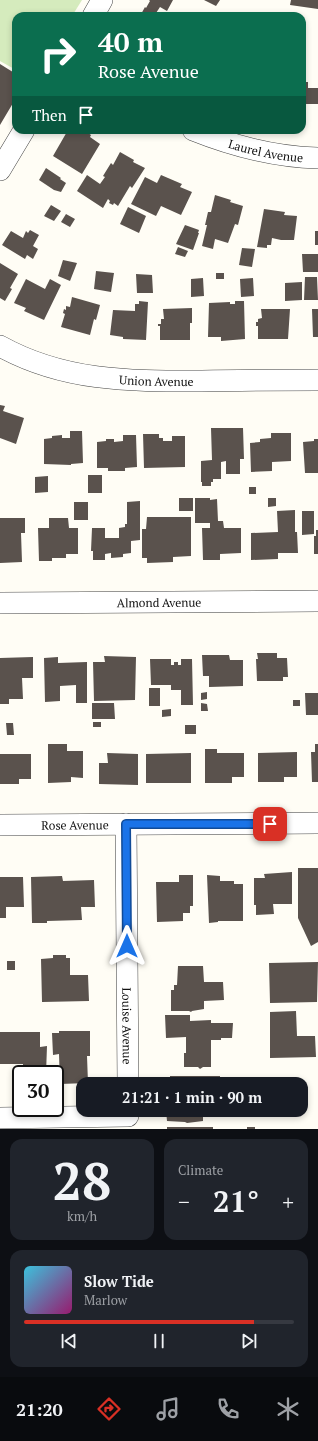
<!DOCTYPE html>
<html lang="en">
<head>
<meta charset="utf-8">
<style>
	:root { --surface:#171b24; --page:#20242c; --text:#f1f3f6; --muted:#9ea1a6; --line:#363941; --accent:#d93025 }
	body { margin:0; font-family:"PT Serif",serif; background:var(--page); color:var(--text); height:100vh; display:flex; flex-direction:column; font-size:15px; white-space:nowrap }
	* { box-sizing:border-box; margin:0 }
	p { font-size:13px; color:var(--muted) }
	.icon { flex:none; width:22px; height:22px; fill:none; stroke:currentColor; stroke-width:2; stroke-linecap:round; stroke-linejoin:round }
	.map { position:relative; height:1129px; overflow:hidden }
	.panel { display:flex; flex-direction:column; gap:10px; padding:10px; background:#0d0f14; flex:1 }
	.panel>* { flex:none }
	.banner { position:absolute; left:12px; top:12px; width:294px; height:122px; border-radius:12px; box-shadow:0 2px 6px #0003; background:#0b6e4f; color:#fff; overflow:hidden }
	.speed { position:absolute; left:12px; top:1065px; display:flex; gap:8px; font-size:20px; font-weight:700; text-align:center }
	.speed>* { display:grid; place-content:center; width:52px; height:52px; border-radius:50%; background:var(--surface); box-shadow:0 2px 6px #0003; line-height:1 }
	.speed .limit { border:2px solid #111; border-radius:6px; background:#fff; color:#111 }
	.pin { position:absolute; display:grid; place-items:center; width:34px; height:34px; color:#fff; margin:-17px; border-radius:8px; box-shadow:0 2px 6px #0006 }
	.me { position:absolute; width:44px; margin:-22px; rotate:0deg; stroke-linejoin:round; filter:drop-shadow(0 0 3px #0008) }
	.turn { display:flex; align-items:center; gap:14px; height:84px; padding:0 20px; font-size:18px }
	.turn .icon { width:52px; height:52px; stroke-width:2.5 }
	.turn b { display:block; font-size:28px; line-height:34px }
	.then { display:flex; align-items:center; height:38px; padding:0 20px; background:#0003; gap:8px; font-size:15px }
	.big { font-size:30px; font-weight:800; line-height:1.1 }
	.panel .tile { flex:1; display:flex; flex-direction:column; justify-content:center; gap:6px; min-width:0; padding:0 14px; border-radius:12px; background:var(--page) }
	.panel .dial { align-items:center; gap:0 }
	.dial b { font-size:52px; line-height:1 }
	.song { display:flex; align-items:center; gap:12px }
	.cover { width:48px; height:48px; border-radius:6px; background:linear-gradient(135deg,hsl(190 70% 55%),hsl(320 70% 35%)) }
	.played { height:4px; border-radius:2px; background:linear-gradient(90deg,var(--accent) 85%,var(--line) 85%) }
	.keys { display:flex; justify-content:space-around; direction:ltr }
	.heat { display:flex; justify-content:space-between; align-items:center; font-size:22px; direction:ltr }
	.panel .tiles { flex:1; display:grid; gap:10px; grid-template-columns:1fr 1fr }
	.tile:last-child { grid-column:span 2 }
	.trip { position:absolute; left:76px; top:1077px; width:232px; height:40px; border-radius:12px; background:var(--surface); box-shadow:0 2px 6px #0003; font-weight:800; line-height:40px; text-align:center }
	.tabs { display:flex; height:64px; justify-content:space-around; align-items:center; background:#090b0e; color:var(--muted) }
	.tabs .icon { width:28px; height:28px }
	.tabs .current { color:var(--accent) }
	.tabs b { font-size:18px; color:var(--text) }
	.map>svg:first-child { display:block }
	.green { fill:#d5ebbd }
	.building { fill:#5a524d }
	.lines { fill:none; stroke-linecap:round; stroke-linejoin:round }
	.minor-casing { stroke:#444; stroke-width:22 }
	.minor { stroke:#fff; stroke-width:21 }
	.route-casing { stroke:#114b97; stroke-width:10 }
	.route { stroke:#1a73e8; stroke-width:7 }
	.labels { text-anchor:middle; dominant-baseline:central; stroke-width:4; stroke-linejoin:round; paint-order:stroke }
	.street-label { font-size:12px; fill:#111; stroke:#fff }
</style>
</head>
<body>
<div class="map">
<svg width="318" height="1129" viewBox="0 0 318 1129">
	<rect width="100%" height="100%" fill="#fffdf5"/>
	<path class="green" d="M0 0H82L72 16H16V70L0 61Z"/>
	<path class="building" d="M149 0H173L167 11 160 7 156 13 154 12 152 16H140L145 7 146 8 150 1Z
		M204 0H220L216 6Z
		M291 0H318V9L290 5Z
		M0 64 16 74V98L0 125Z
		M302 82H308V88H318V104H302Z
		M68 130H84L91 135 90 137 100 144 82 174 53 156Z
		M120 152 134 160 133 162 145 168 132 188 130 186 118 206 114 203 113 205 109 203 110 201 108 199 103 208 77 191 87 175 100 184 105 177 103 176 111 163 113 165Z
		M46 168 61 178 60 179 66 183 61 192 54 190 39 180Z
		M161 175 182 184 180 187 192 192 181 215 161 206 156 216 131 204 145 177 157 183Z
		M215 195 231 200 230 202 243 206 238 225 235 224 228 243 215 239 213 249 202 246 207 225H205L208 212H211Z
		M51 205 61 211 54 221 44 216Z
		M128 207 146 216 139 233 120 224Z
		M264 209 285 212 284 215 297 216 294 240H281L272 238 271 245H267V248L257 247Z
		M66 214 75 219 70 227 61 222Z
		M185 225 199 230 198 233H199L193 250 176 244Z
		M30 230 39 235 33 246 38 249 33 259 27 255 25 259 2 245 11 231 23 238 26 231 28 233Z
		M315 231H318V245H315Z
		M178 247 188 251 185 257 175 254Z
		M242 248 255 249 252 267 239 265Z
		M302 254H318V272H303Z
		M63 260 77 263 70 281 58 276Z
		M0 263 18 274 10 288 12 289 5 301 0 298Z
		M96 271 114 273 111 292 94 289Z
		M216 273H224V279H216Z
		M136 274 152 275 153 293H137Z
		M305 277H317L318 300H304Z
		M203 278 204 296 191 297V279Z
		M253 278 254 296 241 297 240 279Z
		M26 279 45 289 50 279 61 285 44 320 24 311 26 308 14 303Z
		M302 282V300L285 301V283Z
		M72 297 100 305 96 320 94 319 90 335 61 327 65 314 63 313 64 309 66 310V306L70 307Z
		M139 301 148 302 146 340 123 339V337L110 335 113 310 135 311V304H139Z
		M235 301H244L245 339 221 341V337H208L209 303 230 302V304H235Z
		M192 308V323H190V340H160V326H158V324H161V319H164L163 309Z
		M261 309H290L288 339H258V326H256V322H258V319L262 318Z
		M312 309H318V337H313Z
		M0 405 5 406 3 411 24 418 16 444 0 438Z
		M211 428H243L244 459H240V474H226V461L221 462V479H213V482H211V486H202V482H201V461L212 460Z
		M70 431H82L83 463 71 464V465L44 464V439L52 438V436L62 435V438H70Z
		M271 433H291V461L272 462V471L251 472 250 443 260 442V439L271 438Z
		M143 434H159V438H163V441H172V436H185V467L144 468Z
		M123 435H136L137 467 125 468V471H108V468H97V442L106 441V439H114V442L123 441Z
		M314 439H318V473H305L303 442 314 441Z
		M88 475H102V493H88Z
		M48 476V492L35 493V477Z
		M249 487H256V494H249Z
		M179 498H193V511H179Z
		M195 498H210V500L217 499 218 521H223L224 528H241V553L220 554V560H203L202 528H210V523H195Z
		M268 498H276V506L268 507Z
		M140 501V540L131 541V553L123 554V557L111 558V553L105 554V560H93V551H91L92 528H105V538H119V528L125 527V524H127V502Z
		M74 502H88V520H74Z
		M295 510V532H297L298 553H278V559L251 560V533L278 532 277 511Z
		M302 511H314V534L302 535Z
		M147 517H191V556L173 557V562L147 563V558H142V529H146Z
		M0 518H25V533H21L22 562 0 563Z
		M49 518H68L69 528H78V554H66V558H52V561H39L38 528H49Z
		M316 530H318V554H314V536H316Z
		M257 653H277V658H287L288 677H283V681H257L256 659H258Z
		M202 655H229L230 660H243V686L209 687V676H203Z
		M104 656 136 657 135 700 94 701 93 662H105Z
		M33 657V678H22L23 699H9V704H0V658Z
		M58 657V663L87 662V703H76V685L60 686V701L45 702 44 658Z
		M150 659H171V665H174V662H178V665H181V659H192L193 705H181V690H171V685H151Z
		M149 688H160V706H149Z
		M207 692V699L201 700V693Z
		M305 693H318V715H306Z
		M293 700H300V706H293Z
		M92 703H114L115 719H92Z
		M201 703 207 704 208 711H201Z
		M171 709V716L162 717V710Z
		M93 722H101V727H93Z
		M6 723H13L14 735H7Z
		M185 725H196V734H185Z
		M48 744H67V751H83V778L71 777V782L48 783Z
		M315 744H318V782H312L311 752H315Z
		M205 749H217V753H244V777H232V783H205Z
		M297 752V777H284V782H258V753Z
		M107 753 138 754V785L99 784V763H108Z
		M191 753V783H146V754Z
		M0 754H31V779H19V784H0Z
		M298 868H318V942L311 946 298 918Z
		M292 872V904H273L274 914 256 915V905H254V878H265L264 874Z
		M179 875H193V906H190V913H183V921L157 922 156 882H179Z
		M207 875 220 876V881H234V884H243V921H218V922L209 923Z
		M62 876 63 881 94 880 95 907H81L82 920 47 921V923H32L31 877Z
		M0 877H23L24 907H6V918H0Z
		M53 955H66V958H70V975H88L89 1001 42 1002 41 959 53 958Z
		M7 961H15V970H7Z
		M318 962 317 1002 270 1003 269 963Z
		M178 966H203L204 982H223L224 1000 204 1001V1009L192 1011 191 1012 189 1011H171V990H174V985H177Z
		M296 1011 297 1036H315L316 1057 270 1058V1012Z
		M165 1015H190V1021L211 1020V1023H233L232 1038H221V1040H211V1067H203L200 1069 198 1067H184V1053H186V1037L166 1038Z
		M59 1031H90V1056H87L88 1083 60 1084 59 1054 53 1055 52 1033H59Z
		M0 1032H40V1047L47 1046 46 1074H23V1064H0Z
		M170 1076H220V1084H170Z
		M166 1110H203V1121L187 1123 185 1122 167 1121Z
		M167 1127H213V1129H167Z
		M247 1127H255V1129H247Z"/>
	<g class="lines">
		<g class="minor-casing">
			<g id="minor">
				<path d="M93 16 102 0"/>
				<path id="s1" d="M193 130C233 146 274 157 318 158"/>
				<path d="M0 170 24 130"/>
				<path id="s2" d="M0 346C65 382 131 381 202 381 241 380 279 380 318 380"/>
				<path id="s3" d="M0 603 318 601"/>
				<path id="s4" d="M126 824 128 1084"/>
				<path id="s5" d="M0 825 318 823"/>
				<path d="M0 1118 128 1116"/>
			</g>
		</g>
		<use href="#minor" class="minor"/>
	</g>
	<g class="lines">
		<g class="route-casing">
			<path id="route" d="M127 946 126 824H270"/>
		</g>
		<use href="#route" class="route"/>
	</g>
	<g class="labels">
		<g class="street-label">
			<text stroke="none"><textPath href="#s1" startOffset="76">Laurel Avenue</textPath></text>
			<text stroke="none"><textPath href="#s2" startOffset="162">Union Avenue</textPath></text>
			<text stroke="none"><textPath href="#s3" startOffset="159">Almond Avenue</textPath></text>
			<text stroke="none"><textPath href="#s5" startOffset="75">Rose Avenue</textPath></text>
			<text stroke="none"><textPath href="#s4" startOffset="202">Louise Avenue</textPath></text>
		</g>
	</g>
</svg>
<div class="speed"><div class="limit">30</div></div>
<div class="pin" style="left:270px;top:824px;background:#d93025"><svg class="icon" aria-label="arrive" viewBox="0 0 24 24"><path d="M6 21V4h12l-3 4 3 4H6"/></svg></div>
<svg class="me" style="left:127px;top:946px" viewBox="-20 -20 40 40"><path d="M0-17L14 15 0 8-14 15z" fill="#1a73e8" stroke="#fff" stroke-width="4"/></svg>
<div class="trip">21:21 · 1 min · 90 m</div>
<div class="banner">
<div class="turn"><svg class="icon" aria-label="right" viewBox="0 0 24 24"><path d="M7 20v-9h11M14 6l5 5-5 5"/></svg><div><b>40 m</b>Rose Avenue</div></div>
<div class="then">Then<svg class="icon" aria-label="arrive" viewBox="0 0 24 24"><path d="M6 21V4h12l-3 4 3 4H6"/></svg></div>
</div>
</div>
<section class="panel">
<div class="tiles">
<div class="tile dial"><b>28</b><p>km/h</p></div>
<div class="tile"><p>Climate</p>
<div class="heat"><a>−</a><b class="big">21°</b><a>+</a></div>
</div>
<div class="tile">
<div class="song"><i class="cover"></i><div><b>Slow Tide</b><p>Marlow</p></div></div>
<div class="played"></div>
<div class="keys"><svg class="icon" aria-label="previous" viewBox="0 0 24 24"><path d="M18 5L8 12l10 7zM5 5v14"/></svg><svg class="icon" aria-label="pause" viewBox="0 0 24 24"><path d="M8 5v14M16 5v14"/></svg><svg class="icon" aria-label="next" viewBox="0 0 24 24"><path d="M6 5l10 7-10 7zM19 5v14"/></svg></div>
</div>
</div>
</section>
<nav class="tabs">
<b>21:20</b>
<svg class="icon current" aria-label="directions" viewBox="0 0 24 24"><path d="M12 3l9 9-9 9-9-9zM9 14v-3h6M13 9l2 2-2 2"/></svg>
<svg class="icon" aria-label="music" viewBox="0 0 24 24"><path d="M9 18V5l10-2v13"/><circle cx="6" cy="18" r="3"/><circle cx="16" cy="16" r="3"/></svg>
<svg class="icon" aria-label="phone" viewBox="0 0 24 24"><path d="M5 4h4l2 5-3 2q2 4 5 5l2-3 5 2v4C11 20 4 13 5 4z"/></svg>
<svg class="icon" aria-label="climate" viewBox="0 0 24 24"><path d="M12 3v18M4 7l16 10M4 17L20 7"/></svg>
</nav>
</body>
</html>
